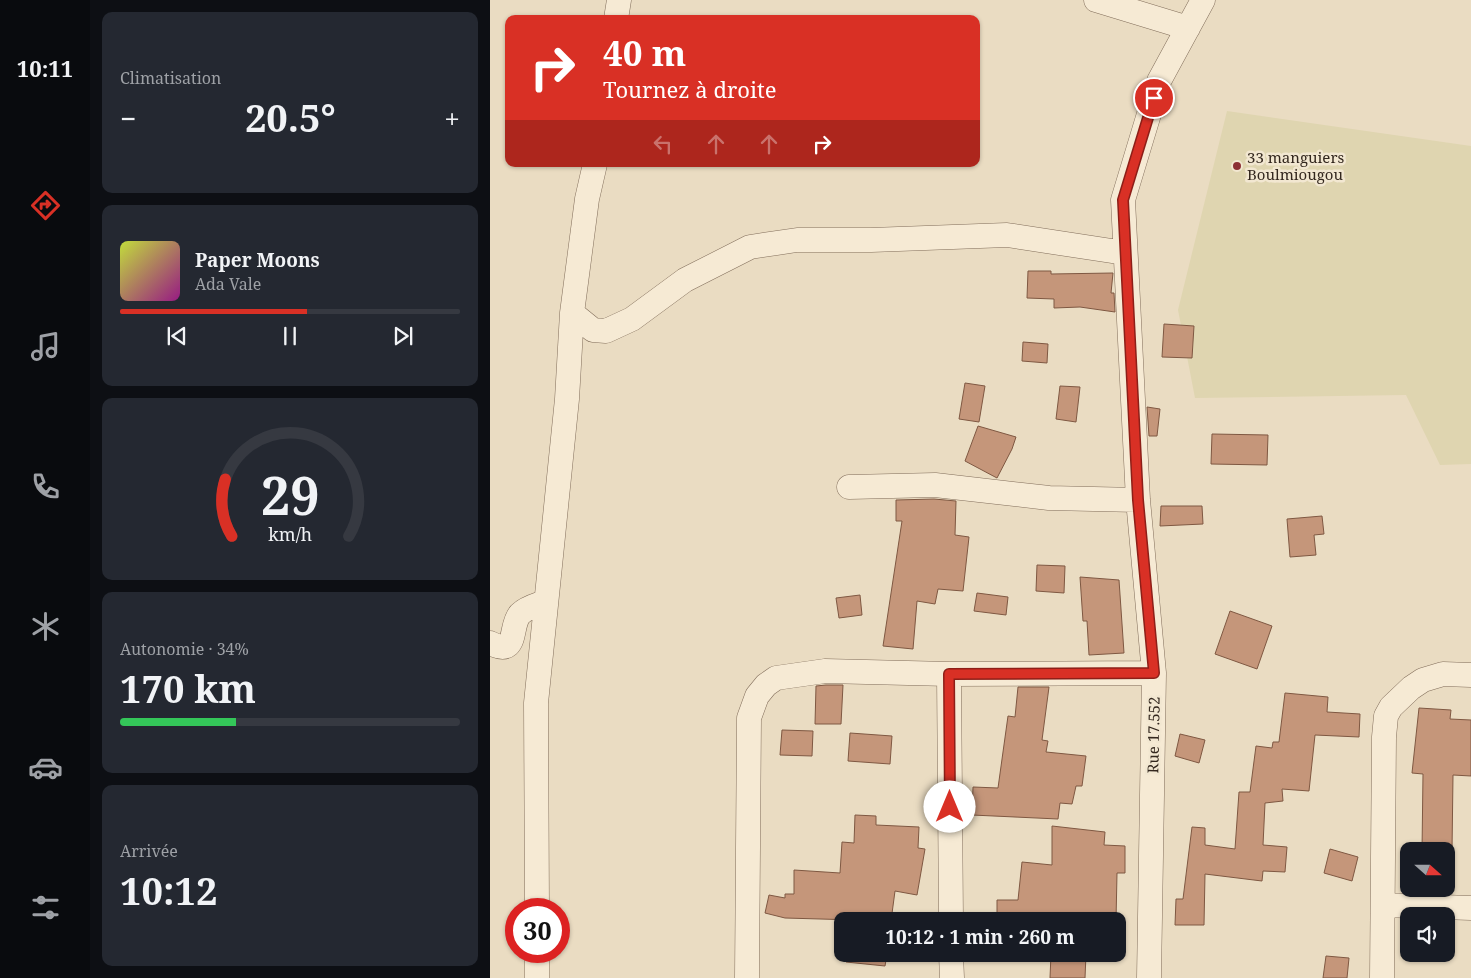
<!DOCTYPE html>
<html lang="fr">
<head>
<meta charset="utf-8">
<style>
	:root { --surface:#171b24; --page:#242831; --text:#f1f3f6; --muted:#9ea1a6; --line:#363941; --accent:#d93025 }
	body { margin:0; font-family:"Noto Serif",serif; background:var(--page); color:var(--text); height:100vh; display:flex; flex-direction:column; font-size:19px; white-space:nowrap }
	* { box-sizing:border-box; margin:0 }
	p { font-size:16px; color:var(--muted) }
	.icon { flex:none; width:28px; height:28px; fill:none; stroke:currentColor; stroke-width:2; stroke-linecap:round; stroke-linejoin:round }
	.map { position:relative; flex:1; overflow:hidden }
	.side { display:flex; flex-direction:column; gap:12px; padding:12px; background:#0d0f14; width:400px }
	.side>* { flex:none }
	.hud { position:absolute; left:15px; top:15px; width:475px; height:152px; border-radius:10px; box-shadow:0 1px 4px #0004; background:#d93025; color:#fff; overflow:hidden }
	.needle { width:32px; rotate:111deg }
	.fabs { position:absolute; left:910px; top:842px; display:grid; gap:10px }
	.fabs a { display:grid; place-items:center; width:55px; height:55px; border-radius:10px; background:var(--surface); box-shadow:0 1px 4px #0004; font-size:25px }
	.speed { position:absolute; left:15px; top:898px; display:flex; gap:10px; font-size:25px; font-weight:700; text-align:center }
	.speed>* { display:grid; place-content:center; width:65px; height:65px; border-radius:50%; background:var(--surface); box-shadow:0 1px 4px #0004; line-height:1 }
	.speed .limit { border:8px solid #d22; background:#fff; color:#111 }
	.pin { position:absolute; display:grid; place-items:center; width:42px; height:42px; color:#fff; margin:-21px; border:2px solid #fff; border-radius:50%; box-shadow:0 1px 5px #0007 }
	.me { position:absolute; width:55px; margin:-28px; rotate:0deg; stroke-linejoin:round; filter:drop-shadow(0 0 4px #0008) }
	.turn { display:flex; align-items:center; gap:18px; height:105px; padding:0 15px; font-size:22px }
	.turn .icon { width:65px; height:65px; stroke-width:2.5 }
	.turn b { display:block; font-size:35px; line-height:42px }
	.lanes { display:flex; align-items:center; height:48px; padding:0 15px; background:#0003; justify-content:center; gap:25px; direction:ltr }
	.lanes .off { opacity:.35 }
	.big { font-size:38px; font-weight:700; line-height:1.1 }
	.side .tile { flex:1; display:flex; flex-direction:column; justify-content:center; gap:8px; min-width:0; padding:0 18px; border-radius:10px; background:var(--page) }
	.side .dial { align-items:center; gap:0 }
	.dial svg { height:130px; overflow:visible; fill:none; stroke:var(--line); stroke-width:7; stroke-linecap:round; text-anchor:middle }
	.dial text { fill:var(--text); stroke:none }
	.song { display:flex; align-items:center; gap:15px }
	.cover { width:60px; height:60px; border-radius:8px; background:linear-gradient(135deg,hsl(70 70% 55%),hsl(310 70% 35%)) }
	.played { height:5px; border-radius:2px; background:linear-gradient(90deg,var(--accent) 55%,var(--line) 55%) }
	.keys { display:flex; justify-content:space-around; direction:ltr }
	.heat { display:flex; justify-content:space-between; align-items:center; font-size:28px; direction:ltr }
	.charge { height:8px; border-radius:4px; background:linear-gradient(90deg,#34c759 34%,var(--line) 0) }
	.trip { position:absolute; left:344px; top:912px; width:292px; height:50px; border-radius:10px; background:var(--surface); box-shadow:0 1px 4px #0004; font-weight:700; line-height:50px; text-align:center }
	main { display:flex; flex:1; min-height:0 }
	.tab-bar { display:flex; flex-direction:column; width:90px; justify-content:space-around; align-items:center; background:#090b0e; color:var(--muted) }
	.tab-bar .icon { width:35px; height:35px }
	.tab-bar .active { color:var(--accent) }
	.tab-bar b { font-size:22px; color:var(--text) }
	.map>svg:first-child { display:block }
	.farmland { fill:#dfd5b0 }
	.building { fill:#c5967a; stroke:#7f5842 }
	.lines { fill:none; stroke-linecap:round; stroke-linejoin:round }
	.minor-casing { stroke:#826e5b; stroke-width:25 }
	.minor { stroke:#f6ead4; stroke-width:24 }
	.route-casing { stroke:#8d1f18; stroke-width:12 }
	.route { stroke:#d93025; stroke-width:9 }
	.poi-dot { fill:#8c2f34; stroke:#f2e7d1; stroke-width:2 }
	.labels { text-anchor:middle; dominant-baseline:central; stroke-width:5; stroke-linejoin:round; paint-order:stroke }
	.poi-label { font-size:15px; fill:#33271e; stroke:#f2e7d1; text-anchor:start }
	.street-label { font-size:15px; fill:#33271e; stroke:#f2e7d1 }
</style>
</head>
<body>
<main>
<nav class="tab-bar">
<b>10:11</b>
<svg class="icon active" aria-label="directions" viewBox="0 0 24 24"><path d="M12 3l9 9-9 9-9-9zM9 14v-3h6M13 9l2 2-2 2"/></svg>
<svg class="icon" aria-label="music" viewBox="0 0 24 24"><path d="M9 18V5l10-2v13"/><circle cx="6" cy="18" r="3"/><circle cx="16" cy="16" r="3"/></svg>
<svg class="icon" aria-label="phone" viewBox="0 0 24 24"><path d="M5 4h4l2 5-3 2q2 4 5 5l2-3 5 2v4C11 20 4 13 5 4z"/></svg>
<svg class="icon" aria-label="climate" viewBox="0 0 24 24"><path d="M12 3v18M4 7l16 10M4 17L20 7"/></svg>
<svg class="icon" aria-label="car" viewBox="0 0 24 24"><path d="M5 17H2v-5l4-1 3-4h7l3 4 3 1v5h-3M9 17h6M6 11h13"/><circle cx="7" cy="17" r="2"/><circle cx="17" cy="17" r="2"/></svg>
<svg class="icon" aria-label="filters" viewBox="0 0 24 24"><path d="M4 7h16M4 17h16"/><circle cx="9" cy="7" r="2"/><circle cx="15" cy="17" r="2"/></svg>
</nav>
<section class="side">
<div class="tile"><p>Climatisation</p>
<div class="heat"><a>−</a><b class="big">20.5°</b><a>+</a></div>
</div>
<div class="tile">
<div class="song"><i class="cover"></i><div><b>Paper Moons</b><p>Ada Vale</p></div></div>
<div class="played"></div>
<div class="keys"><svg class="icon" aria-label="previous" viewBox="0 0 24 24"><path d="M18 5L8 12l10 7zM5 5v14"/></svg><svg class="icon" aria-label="pause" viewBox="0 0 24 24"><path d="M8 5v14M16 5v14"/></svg><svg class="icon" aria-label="next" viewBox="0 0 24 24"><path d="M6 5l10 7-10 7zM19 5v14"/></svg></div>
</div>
<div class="tile dial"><svg viewBox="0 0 100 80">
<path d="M14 69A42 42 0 1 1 86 69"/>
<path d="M14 69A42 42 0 0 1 10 34" stroke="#d93025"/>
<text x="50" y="56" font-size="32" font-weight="700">29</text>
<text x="50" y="72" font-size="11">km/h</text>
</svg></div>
<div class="tile"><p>Autonomie · 34%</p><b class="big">170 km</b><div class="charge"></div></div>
<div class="tile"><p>Arrivée</p><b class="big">10:12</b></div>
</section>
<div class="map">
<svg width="981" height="978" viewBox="0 0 981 978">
	<rect width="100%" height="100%" fill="#eadcc2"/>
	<path class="farmland" d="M737 111 981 146V464L950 465 916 395 705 398 688 310Z"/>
	<path class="building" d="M538 271H561V274L623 273 621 293H624L625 312 590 307 564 308V299L537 298Z
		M674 324 704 326 702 358 672 357Z
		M533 342 558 344 557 363 532 361Z
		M475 383 495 386 489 422 469 419Z
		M570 386 590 387 586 422 566 419Z
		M657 407 670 409 667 436H659Z
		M488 426 526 437 522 449 507 478 475 461Z
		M722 434 778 435 777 465 721 464Z
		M444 499 466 501 465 535 479 537 473 591 448 589 445 604 427 601 423 649 393 646 412 521H406V500Z
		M671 506H712L713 524 670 526Z
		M832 516 834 534 824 535 826 555 800 557 797 519Z
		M547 565 575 566 574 593 546 591Z
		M590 577 629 580 634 653 599 655 597 621H593Z
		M487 593 518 597 516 615 484 611Z
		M370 595 372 615 349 618 346 598Z
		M740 611 782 626 767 669 725 654Z
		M336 685H353L351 724H325L326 686Z
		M528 687H559L552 740 558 741 556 752 596 756 592 786H586L582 804 570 803 568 819 482 815 483 787 508 788 518 716 525 717Z
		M795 693 838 697 837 712 870 714 869 737 825 735 819 791 792 789 793 801 775 803 773 845 797 847 795 872 773 871 772 881 715 874 714 925H685L686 899H693L702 827 715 828V845L745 849 749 792H760L766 746 782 748 783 742H789Z
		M929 708 961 710 960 719 981 720V776L963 775 962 851H932L933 774 922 773Z
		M292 730 323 731 322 756 290 755Z
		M360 733 402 736 400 764 358 761Z
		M690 734 715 740 709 763 685 756Z
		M365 815 386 816V825L429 827 428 848 435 849 427 895 405 891 401 921 295 918 275 913 279 895 295 898V894H304V870L350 873 352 842 364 843Z
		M562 826 615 832 614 845 635 846V873H627L626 921H507V900H528L532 862 562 865Z
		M840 849 868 857 862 881 834 873Z
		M357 954H397L395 966 356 962Z
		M561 954H596L595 978H560Z
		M836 956 859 958 857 978H833Z"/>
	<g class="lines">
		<g class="minor-casing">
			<path id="minor" d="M606 0 698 28
				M126 19 129 0
				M82 313 103 330 116 331 142 319 195 280 260 247 307 240H381L517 235 635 253
				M359 487 445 485 559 498 648 500
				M0 643C29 658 19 626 30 614 37 607 47 605 55 602
				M459 674 461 921
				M894 905 981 908
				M47 909 46 703 77 399 82 313 97 199 105 164
				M47 951V978
				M461 954 462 978
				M257 978 259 718 267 696 276 685 286 678 335 671 459 674 664 673
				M659 978 664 673 648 500 633 200 669 81 713 0
				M892 978 894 737 896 716 901 707 921 688 933 680 953 674 981 675"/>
		</g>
		<use href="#minor" class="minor"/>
	</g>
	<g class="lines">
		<g class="route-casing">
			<path id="route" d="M460 807 459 674 664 673 648 500 633 200 664 98"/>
		</g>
		<use href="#route" class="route"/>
	</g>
	<circle class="poi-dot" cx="747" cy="166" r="5"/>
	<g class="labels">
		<g class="poi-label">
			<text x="757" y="157">33 manguiers<tspan x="757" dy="17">Boulmiougou</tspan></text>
		</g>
		<g class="street-label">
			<text transform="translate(663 735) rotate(-89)">Rue 17.552</text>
		</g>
	</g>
</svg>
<div class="fabs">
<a><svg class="needle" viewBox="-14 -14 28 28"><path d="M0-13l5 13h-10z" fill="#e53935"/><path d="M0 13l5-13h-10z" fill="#9ea1a6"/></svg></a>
<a><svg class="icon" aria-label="sound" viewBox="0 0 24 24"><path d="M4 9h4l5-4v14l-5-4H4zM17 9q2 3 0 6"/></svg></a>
</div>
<div class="speed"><div class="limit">30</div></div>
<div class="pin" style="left:664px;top:98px;background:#d93025"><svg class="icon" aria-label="arrive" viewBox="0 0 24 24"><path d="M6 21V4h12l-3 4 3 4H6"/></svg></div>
<svg class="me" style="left:460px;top:807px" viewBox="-20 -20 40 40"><circle r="19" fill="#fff"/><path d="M0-13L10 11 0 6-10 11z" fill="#d93025"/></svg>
<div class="trip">10:12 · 1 min · 260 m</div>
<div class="hud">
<div class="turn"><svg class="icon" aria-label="right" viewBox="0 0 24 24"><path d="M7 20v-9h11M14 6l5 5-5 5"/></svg><div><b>40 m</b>Tournez à droite</div></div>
<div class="lanes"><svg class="icon off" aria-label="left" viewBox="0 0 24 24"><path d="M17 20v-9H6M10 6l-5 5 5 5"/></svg><svg class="icon off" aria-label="ahead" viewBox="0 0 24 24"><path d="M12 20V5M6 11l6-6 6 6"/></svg><svg class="icon off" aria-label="ahead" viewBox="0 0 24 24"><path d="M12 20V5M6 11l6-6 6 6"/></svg><svg class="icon" aria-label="right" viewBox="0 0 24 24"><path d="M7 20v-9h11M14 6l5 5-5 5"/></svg></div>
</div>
</div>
</main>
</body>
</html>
